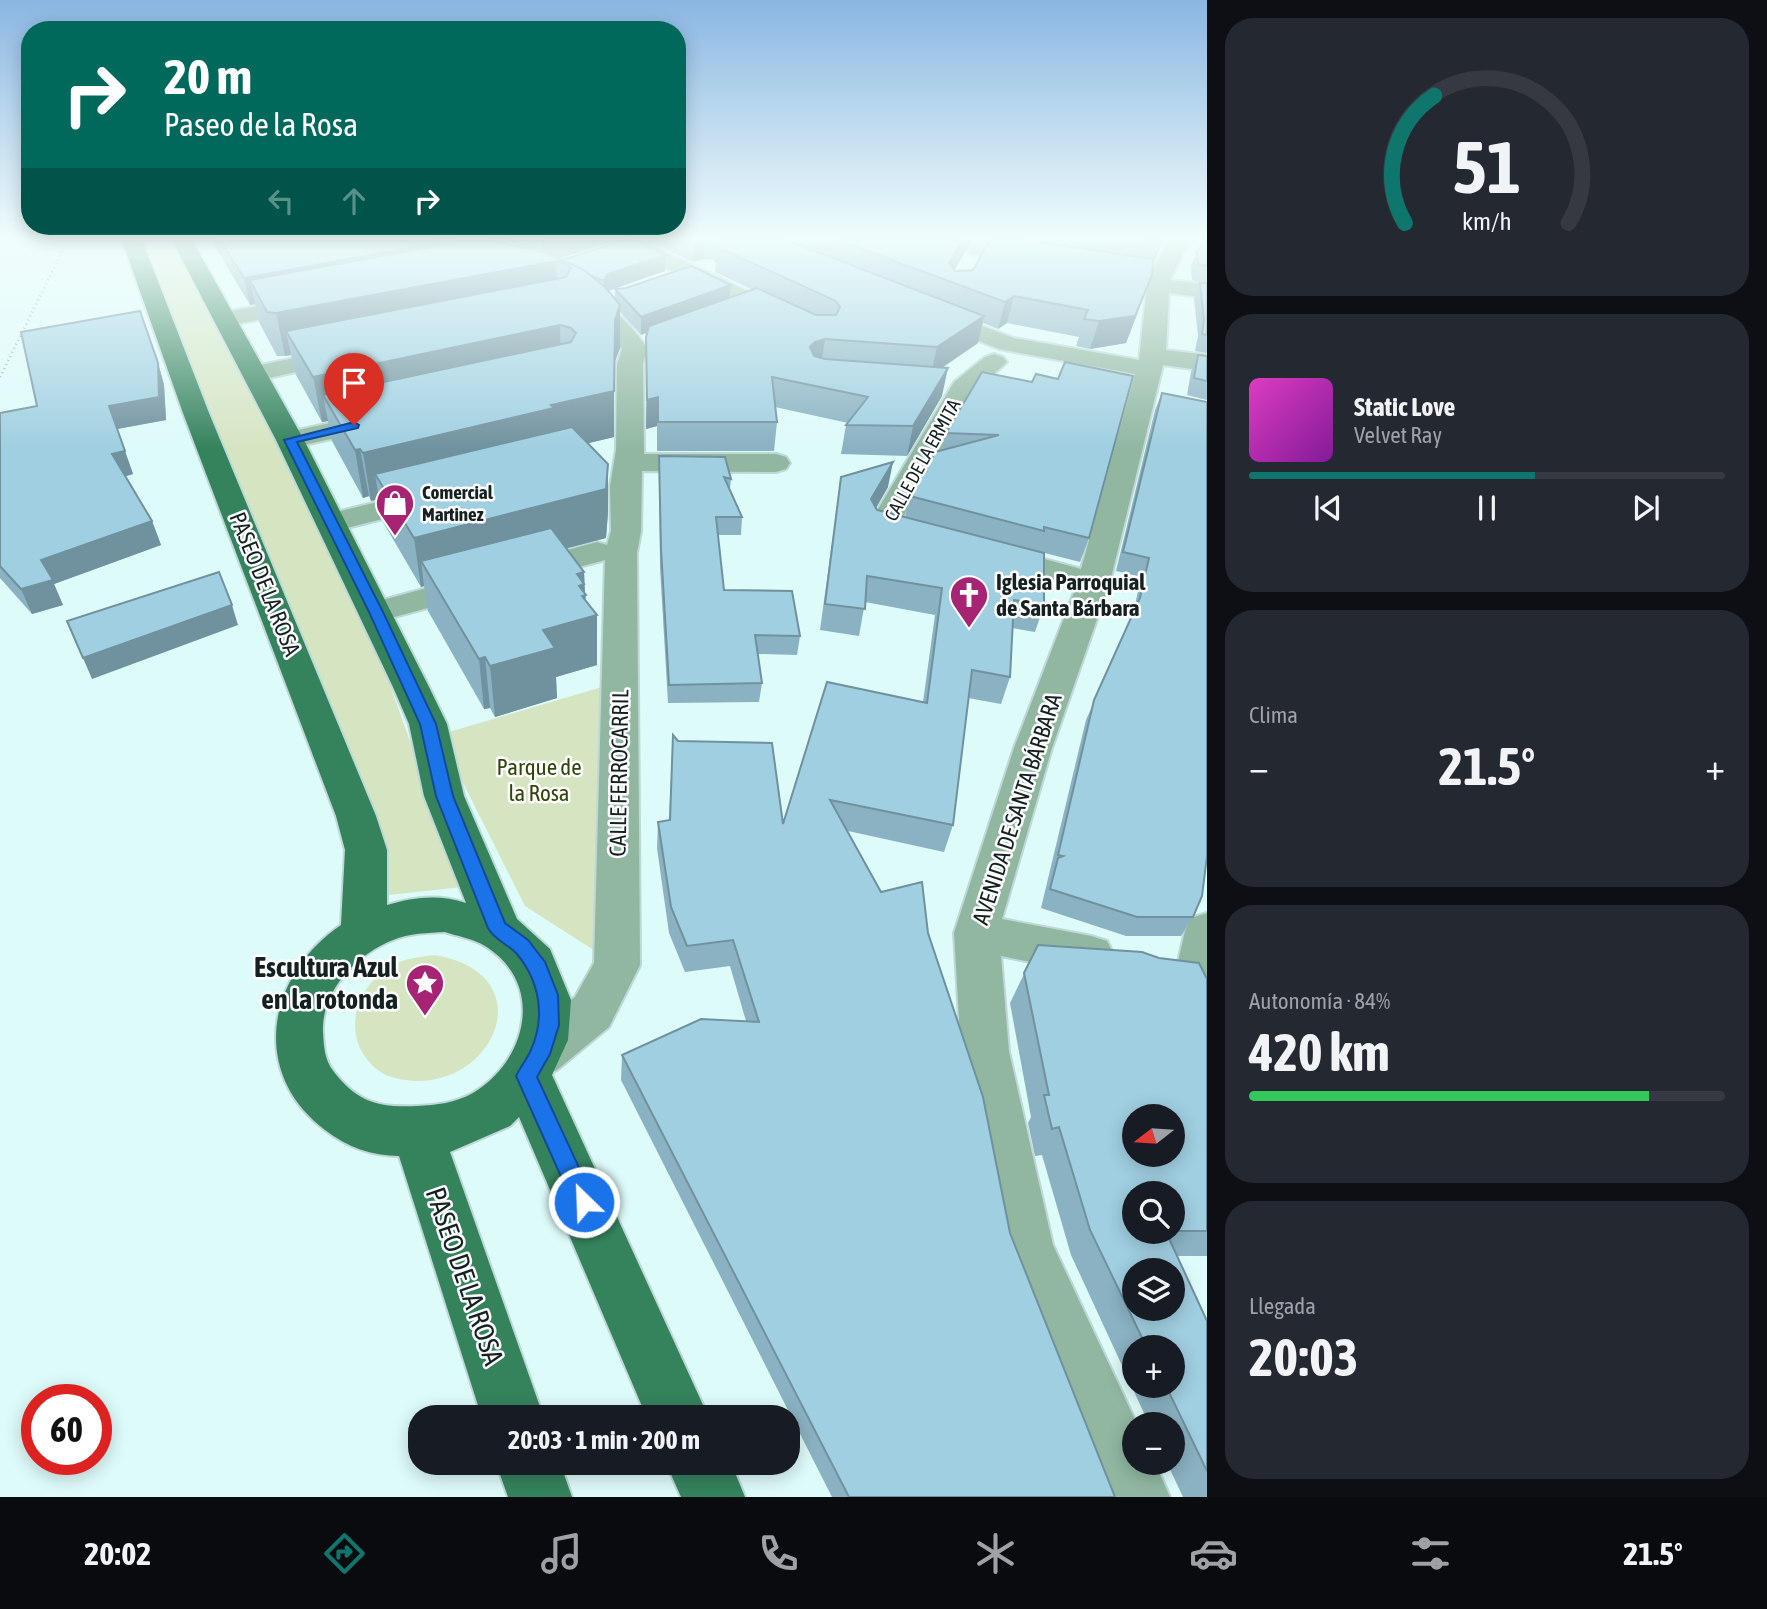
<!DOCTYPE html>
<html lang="es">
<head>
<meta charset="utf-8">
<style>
	:root { --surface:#171b24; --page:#242831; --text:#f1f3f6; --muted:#9ea1a6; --line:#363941; --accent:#0f766e }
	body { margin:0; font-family:"Asap Condensed",sans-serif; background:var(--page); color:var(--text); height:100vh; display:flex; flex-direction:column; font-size:26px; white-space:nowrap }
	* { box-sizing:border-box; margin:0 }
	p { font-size:23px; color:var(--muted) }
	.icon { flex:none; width:38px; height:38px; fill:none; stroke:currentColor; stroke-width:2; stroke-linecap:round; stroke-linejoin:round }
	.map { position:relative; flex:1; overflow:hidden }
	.sheet { display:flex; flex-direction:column; gap:18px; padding:18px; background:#0d0f14; width:560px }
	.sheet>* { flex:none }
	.banner { position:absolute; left:21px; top:21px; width:665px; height:214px; border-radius:28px; box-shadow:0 4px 18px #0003; background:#00695c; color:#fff; overflow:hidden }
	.needle { width:46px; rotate:253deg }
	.tools { position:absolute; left:1122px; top:1104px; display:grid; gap:14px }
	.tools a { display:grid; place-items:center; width:63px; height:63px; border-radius:50%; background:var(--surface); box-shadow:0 4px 18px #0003; font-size:35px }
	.speed { position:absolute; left:21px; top:1384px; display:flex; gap:14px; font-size:35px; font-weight:700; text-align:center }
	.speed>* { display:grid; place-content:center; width:91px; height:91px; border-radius:50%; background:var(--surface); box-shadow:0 4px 18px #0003; line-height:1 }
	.speed .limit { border:10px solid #d22; background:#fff; color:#111 }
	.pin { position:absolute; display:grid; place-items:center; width:60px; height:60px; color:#fff; margin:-72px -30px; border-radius:50% 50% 50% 0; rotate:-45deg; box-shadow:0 0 7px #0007 }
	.pin .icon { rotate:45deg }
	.me { position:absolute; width:77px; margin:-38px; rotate:336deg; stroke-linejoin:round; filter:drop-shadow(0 0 5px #0008) }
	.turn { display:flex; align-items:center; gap:24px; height:147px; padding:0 28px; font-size:32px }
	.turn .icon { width:91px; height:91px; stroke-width:2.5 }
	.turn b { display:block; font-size:49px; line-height:60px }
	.lanes { display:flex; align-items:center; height:66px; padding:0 28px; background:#0003; justify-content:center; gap:35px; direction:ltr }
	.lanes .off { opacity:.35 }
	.big { font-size:52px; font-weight:700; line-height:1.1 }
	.sheet .tile { flex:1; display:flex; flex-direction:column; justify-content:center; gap:10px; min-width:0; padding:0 24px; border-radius:28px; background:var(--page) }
	.sheet .dial { align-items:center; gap:0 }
	.dial svg { height:182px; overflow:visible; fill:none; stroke:var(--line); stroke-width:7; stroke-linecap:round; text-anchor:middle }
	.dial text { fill:var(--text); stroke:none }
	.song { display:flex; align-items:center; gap:21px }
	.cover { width:84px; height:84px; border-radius:10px; background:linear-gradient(135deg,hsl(310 70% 55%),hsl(290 70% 35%)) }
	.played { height:7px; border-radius:4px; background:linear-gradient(90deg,var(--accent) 60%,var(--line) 60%) }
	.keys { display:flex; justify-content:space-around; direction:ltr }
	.heat { display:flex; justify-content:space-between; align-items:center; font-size:38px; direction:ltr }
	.charge { height:10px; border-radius:5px; background:linear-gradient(90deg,#34c759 84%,var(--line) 0) }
	.trip { position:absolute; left:408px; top:1405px; width:392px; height:70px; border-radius:28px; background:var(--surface); box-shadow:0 4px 18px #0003; font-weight:700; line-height:70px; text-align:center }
	.tab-bar { display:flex; height:112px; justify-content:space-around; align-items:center; background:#090b0e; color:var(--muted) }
	.tab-bar .icon { width:49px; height:49px }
	.tab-bar .active { color:var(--accent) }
	.tab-bar b { font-size:32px; color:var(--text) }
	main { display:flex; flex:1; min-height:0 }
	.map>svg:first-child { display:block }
	.green { fill:#d5e5c2 }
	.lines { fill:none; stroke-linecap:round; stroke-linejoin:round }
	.minor-casing { stroke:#bdd8d6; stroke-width:4 }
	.major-casing { stroke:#bdd8d6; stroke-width:4 }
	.path { stroke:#8ea5a4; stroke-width:2.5; stroke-dasharray:1 3.5; stroke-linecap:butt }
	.minor { fill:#91b7a1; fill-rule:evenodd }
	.major { fill:#35835d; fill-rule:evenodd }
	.wall { fill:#8ab2c2; fill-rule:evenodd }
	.shaded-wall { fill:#70919e }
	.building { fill:#a0cfe1; stroke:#70919e; stroke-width:2; fill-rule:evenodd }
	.route { fill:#1a73e8; stroke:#114b97; stroke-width:2 }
	.labels { text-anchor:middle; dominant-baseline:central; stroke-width:5; stroke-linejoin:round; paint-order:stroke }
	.far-street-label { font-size:19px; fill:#152020; stroke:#fff }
	.far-poi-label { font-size:19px; font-weight:bold; fill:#152020; stroke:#fff; text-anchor:start }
	.poi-label { font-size:23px; font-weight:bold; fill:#152020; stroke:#fff; text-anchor:start }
	.street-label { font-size:23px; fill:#152020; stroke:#fff }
	.park-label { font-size:23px; fill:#30450a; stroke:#fff }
	.near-poi-label { font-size:28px; font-weight:bold; fill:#152020; stroke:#fff; text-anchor:end }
	.near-street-label { font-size:28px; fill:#152020; stroke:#fff }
</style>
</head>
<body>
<main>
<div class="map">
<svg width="1207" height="1497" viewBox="0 0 1207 1497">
	<rect width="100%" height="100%" fill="#ddfbf9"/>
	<path class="green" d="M142 240H172L365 615 462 887 380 896 158 301Z
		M602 687 617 965 525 906 439 735Z
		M434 955C541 972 499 1083 415 1081 403 1080 389 1078 379 1071 339 1042 353 986 393 965 406 958 420 957 434 955Z"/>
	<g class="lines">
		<g class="minor-casing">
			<path id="minor" d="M625 240H654L650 245 794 313 798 318 794 323H778L625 248 621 244Z
				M1170 240H1190L1170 280 1207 284V298L1169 293 1166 350 1207 355V371L1163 365 1110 582 1052 748 1002 919 1091 936 1107 941 1114 955 1107 969 1091 974 1001 956 1009 1052 1053 1245 1137 1424H1134V1463H1155L1170 1497H1105L998 1250 961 1052 954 933 1014 748 1076 587 982 562 977 555 982 548 993 545 1081 569 1135 374 999 349 923 319 919 314 923 309 931 307 1014 338 1139 360 1148 278Z
				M978 243 1036 252 1044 253 1047 258 1044 263 1036 264 970 254 967 249 970 244Z
				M579 291C607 298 631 325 647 348L643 364 644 454H776L786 457 790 463 786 469 776 472 642 471 641 531 637 553 640 965 609 1027 557 1070 540 1076 523 1070 515 1054 523 1038 575 997 594 963 605 560 376 622 364 619 359 612 364 605 597 542 607 545 611 531 610 486 616 450 617 364 622 349 601 325 568 298 571 293Z
				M310 296 318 298 322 303 318 308 226 326 218 324 214 319 218 314 226 312Z
				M343 348 352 350 355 355 352 360 255 381 246 378 242 373 246 368Z
				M994 354 1003 357 1007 362 974 392 901 521 929 528 934 535 929 542 918 544 872 533 868 526 954 382 985 357Z
				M380 412 390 414 394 420 390 426 290 448 280 446 276 440 280 434Z
				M431 489 442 492 446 498 442 504 331 532 320 530 316 523 320 516Z
				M1207 913V1016L1190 1010 1175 975 1185 931 1191 918Z"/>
		</g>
		<g class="major-casing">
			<path id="major" d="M122 240H142L209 413 376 816 387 850V905C414 897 439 894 466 903L424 796 409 724 393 687 276 440 172 240H192L304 440 429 687 447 724 464 796 517 919 550 949 571 1000 568 1040 552 1075 709 1418H647L519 1117 510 1126 450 1152 544 1418H482L399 1156C372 1156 347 1147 325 1130 249 1073 267 975 341 925L345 850 336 816 183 413ZM445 932C457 936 474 939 485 946 545 983 528 1060 473 1093 455 1103 437 1105 417 1106 379 1108 357 1102 334 1072 324 1059 324 1047 323 1032 321 991 357 954 393 940 409 933 428 933 445 932Z
				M496 1463H560L572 1497H508Z
				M666 1463H731L745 1497H681Z"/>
		</g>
		<path class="path" d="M0 377 68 240"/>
		<use href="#minor" class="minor"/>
		<use href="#major" class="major"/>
	</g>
	<path class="wall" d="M211 240H618L558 259 562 260 665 271 608 290 615 298V289L730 298 753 290 715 272 716 264 714 260 704 259 693 262 655 244V240H972L954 270 955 271 973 270 990 240H1163L1156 258 1153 264 1152 275 1142 301 1126 343 1090 349 1076 346 1079 337 1007 323 998 329 983 323 978 343 942 368V396L907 456 841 454 846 425 848 423 775 407 777 422 774 451H657V426L646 429V364L647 332 641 335 620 312V348L614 364V437L588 443 608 464V512L606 538 567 548 584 572 585 593 586 595V602L597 665 556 677 557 698 495 717 490 708 484 709 428 611 424 586 421 587 383 522 379 499 371 501 369 496 363 498 332 441 328 421 322 422 296 375 291 355 285 356H277L259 322 255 304 250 305Z
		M1207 240V283L1192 280 1191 266 1197 251Z
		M1200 283H1207V353L1195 351 1198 336 1194 299Z
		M1198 355 1207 356V400L1187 395 1191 372Z
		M158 363 164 385 166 420 117 429 133 474 126 476 152 521 161 545 54 584 63 605 32 614 0 578V413L37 406Z
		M982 372 1089 538 1080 562 1037 551 1044 605 1035 632 1012 628 1010 677 1001 704 968 698 953 825 944 852 848 831 881 892 928 933 1010 1233 1115 1497H832L621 1080 622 1055 746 1021 730 966 685 972 669 933 657 848 658 822 669 820 673 735 678 741 783 824 923 702 935 615 865 602 859 636 820 630 841 477 888 487 876 508 877 510 905 517 910 496 942 450 946 433Z
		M1162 393 1193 917 1181 936H1126L1041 908 1086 720 1133 614 1141 577 1116 571 1155 410Z
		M659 456 731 479 730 489 742 517 741 535H718L724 590 800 636 797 655 758 654 762 683 759 702 668 703 660 568Z
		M1038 945 1207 979V1256H1177L1207 1321V1497H1183L1167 1463H1172V1424H1149L1071 1255 1042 1155 1035 1156 1028 1123 1031 1117 1010 1003ZM1172 1194V1232H1134ZM1134 1348H1172V1386H1134Z"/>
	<path class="shaded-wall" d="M543 240H618L546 262 556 261 557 302 286 331 291 355 285 356 276 313 543 263V249L541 243Z
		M694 240H705L704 259 693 262Z
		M963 240H972L948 281 949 263Z
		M1161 240H1163L1156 258 1151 267Z
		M441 242 443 267 250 280 255 304 250 305 244 278Z
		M666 255 665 271 608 291 604 298V281L608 274Z
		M1152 275 1126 343 1090 349 1099 321Z
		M731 285 729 303 641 335V317Z
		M1014 296 1007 323 998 329 1005 302Z
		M620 305V348L614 364V437L556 451 375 474 379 499 371 501 363 453 551 405 615 320Z
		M984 316 978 343 931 375 937 347Z
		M560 325 561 368 323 395 328 421 322 422 313 377Z
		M825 339 821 366 811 370 810 347 815 342Z
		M158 363 164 385 166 420 117 429 109 406Z
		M948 368 942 396 907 456 913 426Z
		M658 397 657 426 646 429 647 400Z
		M360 449 369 496 363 498 355 450Z
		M125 451 133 474 120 478 112 454Z
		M893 462 888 487 866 525 871 499Z
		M608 464V512L606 538 434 583 421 561 424 586 421 587 414 538Z
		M152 521 161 545 54 584 63 605 32 614 21 589 41 560Z
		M584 572 586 618 597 615V665L556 677 557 698 495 717 490 666 543 630 577 574Z
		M232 605 238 625 92 679 83 658Z
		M485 657 490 708 484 709 479 659Z"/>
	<path class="building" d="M220 240H434L441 242 244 278Z
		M455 240H489L544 252 584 270 607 289 620 305 615 320 614 391 551 405 554 408 363 453 360 449 355 450 323 395 571 342 576 333 571 328 560 325 313 377 286 331 566 277 571 268 566 263 556 261 276 313 267 312 250 280 453 243Z
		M508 240H543L541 243 543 249Z
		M625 240H635L666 255 608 274 604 281 590 275 584 270 562 260Z
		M718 240H786L984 316 937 347 825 339 815 342 810 347 814 356 825 359 948 368 913 426 846 425 868 397 772 377 777 422H658V397L647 400 646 337 649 326 757 288 816 315H836L840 307 836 301 717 247 720 243Z
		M838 240H963L949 263 955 271 973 270 990 240H1025L1153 259 1152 275 1135 316 1099 321 1084 319 1088 310 1014 296 1005 302Z
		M1145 240H1161L1159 242Z
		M1207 240V266L1198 264 1197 251Z
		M691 266 731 285 641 317 615 289 626 288Z
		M1200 283H1207V335L1202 334 1204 320Z
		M140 311 158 363 159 397 109 406 125 451 112 454 152 521 41 560 53 580 21 589 0 566V413L37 406 21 332Z
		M1198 355 1207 356V381L1194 378Z
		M1065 362 1133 376 1089 538 1044 527V531L910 496 935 452 999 435 946 433 982 372 1032 382 1036 374 1058 379Z
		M1162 393 1207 402V856L1202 896 1193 917H1137L1050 889 1058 858 1063 856 1058 855 1094 700 1140 598 1149 558 1123 552Z
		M572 427 608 464 606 489 414 538 375 474Z
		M659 456 725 457 731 479 724 477 742 517H716L724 590 792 591 800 636 755 635 762 683 669 685 661 549Z
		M893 462 871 499 877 510 1044 553V605L1014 600 1010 677 972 670 953 825 830 800 881 892 922 882 928 933 983 1097 1010 1233 1115 1497H849L622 1055 701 1019 759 1022 733 940 687 946 671 907 658 822 670 820 673 735 678 741 772 743 783 824 827 682 927 703 942 588 867 576 865 609 825 604 841 477Z
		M551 528 584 572 577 574 584 584 579 586 586 595 582 596 597 615 543 630 555 648 490 666 485 657 479 659 421 561Z
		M219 572 232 605 83 658 67 621Z
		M1038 945 1142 952 1159 958 1199 963 1207 979V1231H1172V1194H1134V1232H1166L1207 1321V1471L1166 1386H1172V1348H1147L1090 1230 1059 1127 1052 1129 1044 1095H1049L1024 973ZM1134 1116H1172V1155H1134ZM1134 1270H1172V1309H1134Z"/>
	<linearGradient id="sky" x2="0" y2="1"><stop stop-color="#8ab6e2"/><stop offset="0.53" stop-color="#f0fdfc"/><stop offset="1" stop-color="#f0fdfc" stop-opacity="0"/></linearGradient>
	<rect width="1207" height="449" fill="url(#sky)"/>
	<path class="route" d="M354 422 359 425 358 428 297 442 383 612 436 724 453 796 505 923 528 940 545 962 558 995 559 1025 550 1054 537 1077 595 1202 592 1210 584 1214 576 1210 516 1076C520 1068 526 1060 530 1052 546 1018 540 982 517 954 508 944 494 940 488 928L436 796 420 724 369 612 284 440Z"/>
	<defs>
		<g id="shop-pin" transform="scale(2.0125)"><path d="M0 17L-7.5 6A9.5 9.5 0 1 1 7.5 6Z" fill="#a62473" stroke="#fff"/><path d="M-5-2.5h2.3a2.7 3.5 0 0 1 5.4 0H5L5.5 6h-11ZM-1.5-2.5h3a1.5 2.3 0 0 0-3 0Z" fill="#fff"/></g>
		<g id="church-pin" transform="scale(2.0125)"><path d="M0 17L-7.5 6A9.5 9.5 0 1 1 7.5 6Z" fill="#a62473" stroke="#fff"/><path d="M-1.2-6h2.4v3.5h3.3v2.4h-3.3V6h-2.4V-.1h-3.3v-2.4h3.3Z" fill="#fff"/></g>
		<g id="sight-pin" transform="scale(2.0125)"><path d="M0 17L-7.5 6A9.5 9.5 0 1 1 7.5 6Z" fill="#a62473" stroke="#fff"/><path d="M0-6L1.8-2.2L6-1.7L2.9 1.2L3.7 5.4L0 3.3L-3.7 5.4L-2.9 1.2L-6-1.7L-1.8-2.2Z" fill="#fff"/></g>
	</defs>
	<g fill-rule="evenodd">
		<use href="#shop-pin" x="395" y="503"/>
		<use href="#church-pin" x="969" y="595"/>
		<use href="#sight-pin" x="425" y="983"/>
	</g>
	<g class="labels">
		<g class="far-street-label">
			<text transform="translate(922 460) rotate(-61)">CALLE DE LA ERMITA</text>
		</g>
		<g class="far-poi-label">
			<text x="422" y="492">Comercial<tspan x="422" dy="22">Martinez</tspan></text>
		</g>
		<g class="poi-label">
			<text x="996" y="582">Iglesia Parroquial<tspan x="996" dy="26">de Santa Bárbara</tspan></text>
		</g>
		<g class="street-label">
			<text transform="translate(265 584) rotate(68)">PASEO DE LA ROSA</text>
			<text transform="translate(619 773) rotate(-89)">CALLE FERROCARRIL</text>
			<text transform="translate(1017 809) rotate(-72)">AVENIDA DE SANTA BÁRBARA</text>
		</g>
		<g class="park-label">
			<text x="539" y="767">Parque de<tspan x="539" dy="26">la Rosa</tspan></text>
		</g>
		<g class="near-poi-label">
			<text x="398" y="967">Escultura Azul<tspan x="398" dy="32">en la rotonda</tspan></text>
		</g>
		<g class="near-street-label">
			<text transform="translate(465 1276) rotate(71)">PASEO DE LA ROSA</text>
		</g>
	</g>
</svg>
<div class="tools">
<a><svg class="needle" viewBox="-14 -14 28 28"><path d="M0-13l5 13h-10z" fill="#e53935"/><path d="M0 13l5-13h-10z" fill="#9ea1a6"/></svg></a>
<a><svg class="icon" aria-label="search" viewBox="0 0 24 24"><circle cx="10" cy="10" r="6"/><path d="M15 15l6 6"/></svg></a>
<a><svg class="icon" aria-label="layers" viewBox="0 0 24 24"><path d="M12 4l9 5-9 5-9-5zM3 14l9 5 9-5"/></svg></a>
<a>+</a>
<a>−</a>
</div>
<div class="speed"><div class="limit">60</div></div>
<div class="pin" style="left:354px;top:425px;background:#d93025"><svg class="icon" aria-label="arrive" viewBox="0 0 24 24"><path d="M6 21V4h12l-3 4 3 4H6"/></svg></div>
<svg class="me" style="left:584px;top:1202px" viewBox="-20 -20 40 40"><circle r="17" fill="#1a73e8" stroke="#fff" stroke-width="3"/><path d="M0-11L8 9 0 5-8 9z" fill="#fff"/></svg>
<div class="trip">20:03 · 1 min · 200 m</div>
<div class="banner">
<div class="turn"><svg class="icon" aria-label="right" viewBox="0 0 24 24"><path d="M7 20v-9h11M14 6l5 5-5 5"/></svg><div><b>20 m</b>Paseo de la Rosa</div></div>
<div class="lanes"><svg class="icon off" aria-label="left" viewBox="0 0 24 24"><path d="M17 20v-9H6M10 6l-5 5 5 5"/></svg><svg class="icon off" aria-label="ahead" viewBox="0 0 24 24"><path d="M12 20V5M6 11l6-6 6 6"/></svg><svg class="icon" aria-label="right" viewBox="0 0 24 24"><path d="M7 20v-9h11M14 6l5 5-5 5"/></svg></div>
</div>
</div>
<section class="sheet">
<div class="tile dial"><svg viewBox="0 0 100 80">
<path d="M14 69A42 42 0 1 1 86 69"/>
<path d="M14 69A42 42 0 0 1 27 13" stroke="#0f766e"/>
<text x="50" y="56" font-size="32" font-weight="700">51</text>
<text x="50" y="72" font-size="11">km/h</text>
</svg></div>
<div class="tile">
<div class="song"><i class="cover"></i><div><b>Static Love</b><p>Velvet Ray</p></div></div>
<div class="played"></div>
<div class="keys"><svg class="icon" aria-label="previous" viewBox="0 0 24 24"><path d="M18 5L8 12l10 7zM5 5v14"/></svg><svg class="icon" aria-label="pause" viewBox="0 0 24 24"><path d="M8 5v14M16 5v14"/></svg><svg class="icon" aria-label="next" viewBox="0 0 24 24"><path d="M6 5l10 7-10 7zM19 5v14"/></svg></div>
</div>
<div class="tile"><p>Clima</p>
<div class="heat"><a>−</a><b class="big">21.5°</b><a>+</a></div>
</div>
<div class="tile"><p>Autonomía · 84%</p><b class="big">420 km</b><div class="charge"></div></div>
<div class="tile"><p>Llegada</p><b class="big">20:03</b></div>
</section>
</main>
<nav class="tab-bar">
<b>20:02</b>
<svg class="icon active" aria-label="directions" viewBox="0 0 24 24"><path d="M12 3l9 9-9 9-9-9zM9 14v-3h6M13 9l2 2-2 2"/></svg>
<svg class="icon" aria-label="music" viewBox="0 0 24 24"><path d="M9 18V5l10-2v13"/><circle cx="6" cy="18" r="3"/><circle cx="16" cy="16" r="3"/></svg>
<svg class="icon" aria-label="phone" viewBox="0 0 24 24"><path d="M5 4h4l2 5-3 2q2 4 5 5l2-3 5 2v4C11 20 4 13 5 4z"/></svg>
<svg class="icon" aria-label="climate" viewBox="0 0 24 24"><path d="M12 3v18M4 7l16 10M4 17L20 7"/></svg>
<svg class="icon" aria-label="car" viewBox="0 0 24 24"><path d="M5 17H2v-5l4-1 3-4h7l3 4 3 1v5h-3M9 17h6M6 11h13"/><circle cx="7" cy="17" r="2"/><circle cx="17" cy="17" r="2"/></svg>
<svg class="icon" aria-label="filters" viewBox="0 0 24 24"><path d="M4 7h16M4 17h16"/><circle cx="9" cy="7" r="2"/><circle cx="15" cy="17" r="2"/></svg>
<b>21.5°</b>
</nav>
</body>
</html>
